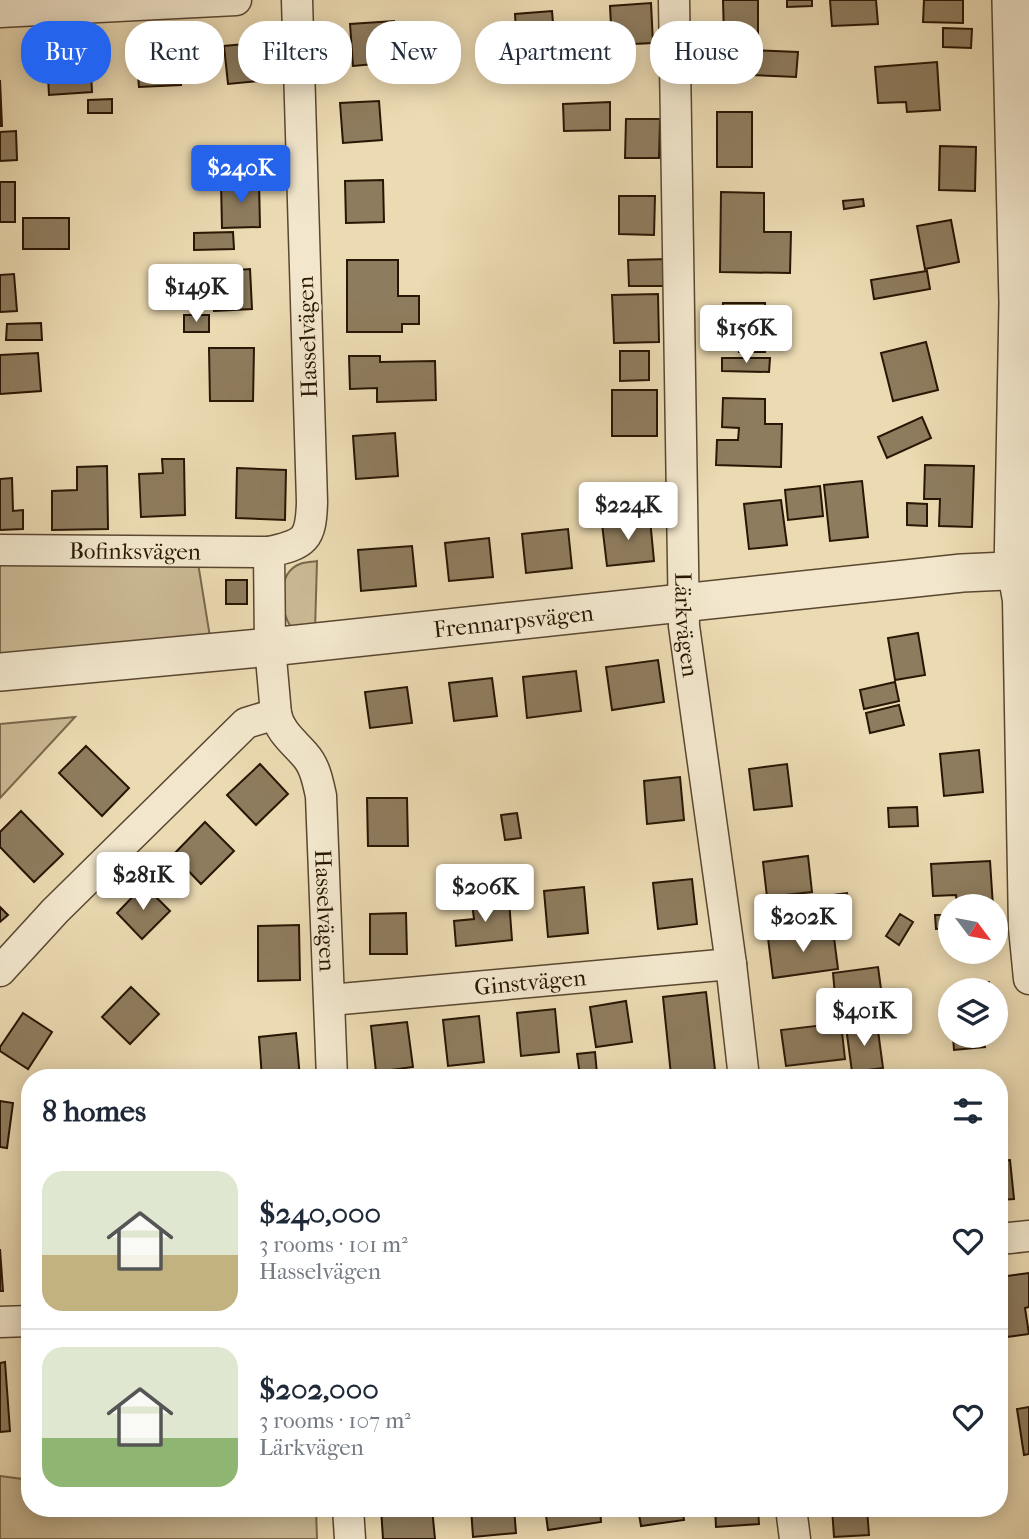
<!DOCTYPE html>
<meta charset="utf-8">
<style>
:root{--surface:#fff;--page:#f6f6f7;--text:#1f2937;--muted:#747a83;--line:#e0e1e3;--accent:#2563eb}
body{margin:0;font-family:"IM FELL French Canon",serif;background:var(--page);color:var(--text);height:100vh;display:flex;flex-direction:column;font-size:26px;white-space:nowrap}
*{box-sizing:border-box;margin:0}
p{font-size:23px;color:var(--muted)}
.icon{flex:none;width:38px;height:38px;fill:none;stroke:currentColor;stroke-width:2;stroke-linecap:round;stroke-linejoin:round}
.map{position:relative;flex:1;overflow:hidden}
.panel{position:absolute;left:21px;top:1069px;width:987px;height:448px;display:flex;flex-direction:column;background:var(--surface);border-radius:28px;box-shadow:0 4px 18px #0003}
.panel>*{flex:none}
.guide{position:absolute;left:21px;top:21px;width:987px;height:63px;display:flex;gap:14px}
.needle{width:46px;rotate:122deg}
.controls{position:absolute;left:938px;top:894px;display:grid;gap:14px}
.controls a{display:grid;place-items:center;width:70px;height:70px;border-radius:50%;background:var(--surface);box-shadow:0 4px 18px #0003;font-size:35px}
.price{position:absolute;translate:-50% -60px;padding:0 16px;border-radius:7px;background:#fff;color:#222;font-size:23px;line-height:46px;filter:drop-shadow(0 2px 4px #0008)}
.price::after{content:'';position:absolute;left:50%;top:42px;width:21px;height:16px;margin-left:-10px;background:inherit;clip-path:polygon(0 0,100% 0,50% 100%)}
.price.current{background:var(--accent);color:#fff}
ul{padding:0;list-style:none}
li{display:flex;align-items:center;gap:21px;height:175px;padding:0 21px}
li+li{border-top:2px solid var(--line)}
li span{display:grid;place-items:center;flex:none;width:196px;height:140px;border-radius:21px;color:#555}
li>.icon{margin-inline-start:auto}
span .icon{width:84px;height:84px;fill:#fffc;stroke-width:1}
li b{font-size:30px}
h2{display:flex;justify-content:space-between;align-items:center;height:84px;padding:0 21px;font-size:30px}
.tag{padding:0 24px;border-radius:28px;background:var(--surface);box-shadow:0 4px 18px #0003;font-size:24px;line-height:63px}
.tag.current{background:var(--accent);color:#fff}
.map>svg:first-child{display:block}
.green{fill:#cab994;stroke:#7a684c;stroke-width:2}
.building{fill:#8e7c5e;stroke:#291604;stroke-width:2}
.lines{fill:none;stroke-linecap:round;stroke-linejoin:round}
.minor-casing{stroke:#5a4730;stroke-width:33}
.tertiary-casing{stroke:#5a4730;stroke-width:40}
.minor{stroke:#f2e7cd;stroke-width:30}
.tertiary{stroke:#f2e7cd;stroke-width:37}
.labels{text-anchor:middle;stroke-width:5;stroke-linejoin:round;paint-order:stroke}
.street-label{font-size:23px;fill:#291604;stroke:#f2e7cd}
</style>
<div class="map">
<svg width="1029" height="1539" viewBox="0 0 1029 1539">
<rect width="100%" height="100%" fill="#ebdab2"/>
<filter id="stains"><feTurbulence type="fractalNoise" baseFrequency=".00286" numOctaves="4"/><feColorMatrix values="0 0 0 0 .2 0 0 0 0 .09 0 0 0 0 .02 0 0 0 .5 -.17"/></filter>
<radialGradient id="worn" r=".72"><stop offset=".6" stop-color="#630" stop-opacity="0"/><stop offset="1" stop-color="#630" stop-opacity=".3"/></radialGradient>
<!-- green -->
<path class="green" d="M0,561L198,563L211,643L0,662Z
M317,561L315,631L291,627C280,611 276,573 300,564C305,562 312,562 317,561Z
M75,717L0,798V724Z
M0,1476L30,1480V1508L316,1509L317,1539H0Z"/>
<!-- building -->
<path class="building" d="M723,0H758V37H724Z
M787,0H812V6L787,7Z
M830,0H876L878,24L832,26Z
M924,0H963V23L923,22Z
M651,3L653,43L612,45L610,6Z
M552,11L555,47L517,50L515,14Z
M394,21L397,62L353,66L350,24Z
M943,28L972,29L971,48L943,47Z
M266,42L269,80L228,84L224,46Z
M178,49L181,85L139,87L136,52Z
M751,50L798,52L796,77L750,75Z
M90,53L92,92L49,95L47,56Z
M937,62L940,110L907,112L906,102L878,103L875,67Z
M0,80L2,126H0Z
M112,99V113H88V100Z
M379,101L382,140L343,143L340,103Z
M610,102V130L564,131L563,104Z
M717,112H752V167H717Z
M626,119H660L659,158H625Z
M16,131L17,160L0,161V132Z
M940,146L976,147L975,191L939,190Z
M383,180L384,222L346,223L345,181Z
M259,181L260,227L222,228L221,182Z
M0,182H15V222H0Z
M721,192L764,193V232H791L790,273L720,272Z
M619,196H655L654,235L619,234Z
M863,199L864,206L844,209L843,201Z
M23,218H69V249H23Z
M951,220L959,262L925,269L917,226Z
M233,232L234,249L194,250V233Z
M669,259L670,286H629L628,260Z
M347,260H398V296H419V324H402V332H347Z
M250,269L252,309L214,311L212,272Z
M927,271L930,289L874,299L871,280Z
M14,274L17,311L0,312V275Z
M658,294L659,342L614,343L612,295Z
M723,303H765V352H739L740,333L722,332Z
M184,315H209V332H184Z
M41,323L42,340H6L7,324Z
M926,342L938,390L893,401L881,353Z
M209,348H254L253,401H210Z
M620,351H649V380L620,381Z
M38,353L41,391L0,394V355Z
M349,356H380V362L435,361L436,400L377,402V388L350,389Z
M722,358H770L769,372L722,371Z
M612,390H657V436H612Z
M723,398L765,399V424H782L781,467L716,465L717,440H738L739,428L722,427Z
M922,417L931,438L887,458L878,437Z
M395,433L398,476L356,479L353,436Z
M162,459H184L185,515L141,517L139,474L163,473Z
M925,465L974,466L972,527L939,526L940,499H924Z
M107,466L108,529L52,530V491L77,490V467Z
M237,468L286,470L285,520L236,518Z
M12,478L13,511L23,510V529L0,530V479Z
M862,481L868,537L830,541L824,485Z
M820,486L823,516L788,520L785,490Z
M781,500L787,545L749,549L744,504Z
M907,503L927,504V526L907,525Z
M650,519L654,561L607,566L602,524Z
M568,529L572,568L526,573L522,534Z
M489,538L493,577L449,581L445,543Z
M412,546L416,586L361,591L358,550Z
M226,580H247V604H226Z
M918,633L925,675L895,680L888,638Z
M658,660L664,702L612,710L606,667Z
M576,671L581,711L527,718L523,677Z
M492,678L497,716L454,721L449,683Z
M895,682L899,701L864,709L860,690Z
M407,687L412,723L370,728L365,692Z
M899,705L904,725L870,733L866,713Z
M86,746L129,788L102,816L59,773Z
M979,750L983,792L944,796L940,754Z
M260,764L288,794L256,825L227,795Z
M787,764L792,806L754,810L749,769Z
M680,777L684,820L647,824L644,781Z
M367,798H407L408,846H368Z
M917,807L918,826L889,827L888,808Z
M21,811L63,854L34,882L0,847V832Z
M517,813L521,838L505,840L501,815Z
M205,822L234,851L201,884L173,855Z
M808,856L812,892L767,897L763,862Z
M990,861L993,906H957L956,895L933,896L931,864Z
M692,879L697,924L658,929L653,883Z
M144,885L170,911L142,939L117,913Z
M584,887L588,933L548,937L544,891Z
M847,893L849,908L819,912L817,897Z
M509,900L512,940L456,946L454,921L474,919L472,903Z
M0,907L8,915L0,922Z
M406,913L407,954H370V914Z
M900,914L913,922L899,945L886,936Z
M935,915H950V928L936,929Z
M299,925L300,980L258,981V926Z
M833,930L838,969L773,978L768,938Z
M878,967L881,989L835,995L833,973Z
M989,982L990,990H961V985Z
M131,987L159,1014L130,1044L102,1017Z
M706,992L715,1070L671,1075L663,997Z
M626,1001L632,1042L596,1047L590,1007Z
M555,1009L559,1052L521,1056L517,1013Z
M23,1013L52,1032L28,1069L0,1051V1047Z
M479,1016L484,1062L448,1066L443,1020Z
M407,1022L413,1067L376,1072L371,1026Z
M841,1023L845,1059L786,1066L781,1030Z
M877,1023L883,1068L852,1072L846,1027Z
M296,1033L300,1078H262L259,1037Z
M953,1036H984L985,1047L954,1050Z
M595,1052L597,1074L580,1076L577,1054Z
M0,1101L13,1103L7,1148L0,1147Z
M1010,1160L1014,1199L999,1200V1161Z
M0,1249L3,1291H0Z
M1029,1273V1307L1025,1308L1029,1334L999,1338V1310L1004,1309L999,1277Z
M5,1362L10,1431L0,1432V1363Z
M1029,1407V1454L1024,1455L1017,1409Z
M381,1508H432L435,1539H383Z
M471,1508H514L516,1533L473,1537Z
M545,1508H600L601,1522L548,1530Z
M638,1508H682L684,1520L641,1526Z
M715,1508H758L759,1524L716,1527Z
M832,1508H867L869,1535L834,1537Z"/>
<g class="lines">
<!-- minor casing -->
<g class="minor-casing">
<g id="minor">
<path id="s1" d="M674,0L684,626L731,964L744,1078"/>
<path d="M0,12L236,0"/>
<path id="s2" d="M0,550L269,552"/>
<path d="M1013,572L1018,600L1024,928L1029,979"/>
<path id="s3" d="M276,714C280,732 293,741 305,755C315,766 318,782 321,796L332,1078"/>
<path d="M0,971L55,911L246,723L276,714L270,647L269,552C305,544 311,540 312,502L297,0"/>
<path id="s4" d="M330,1000L731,964"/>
<path d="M999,1239L1029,1236"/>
<path d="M0,1322L30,1321"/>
<path d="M348,1508L350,1539"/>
<path d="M791,1508L795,1539"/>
</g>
</g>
<!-- tertiary casing -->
<g class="tertiary-casing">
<g id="tertiary">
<path d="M1011,0L1018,303L1013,572"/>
<path id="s5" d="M0,672L270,647L962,573L1029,570"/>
</g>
</g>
<!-- minor -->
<use href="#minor" class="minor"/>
<!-- tertiary -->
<use href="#tertiary" class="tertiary"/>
</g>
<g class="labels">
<!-- street labels -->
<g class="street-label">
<text transform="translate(307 337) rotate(-92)" y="8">Hasselvägen</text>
<text dy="8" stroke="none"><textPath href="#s2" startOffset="135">Bofinksvägen</textPath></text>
<text dy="8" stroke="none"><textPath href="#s5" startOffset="516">Frennarpsvägen</textPath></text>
<text dy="8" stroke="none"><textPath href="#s1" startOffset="625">Lärkvägen</textPath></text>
<text dy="8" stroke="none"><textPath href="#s3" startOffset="210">Hasselvägen</textPath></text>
<text dy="8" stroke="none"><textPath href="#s4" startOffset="201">Ginstvägen</textPath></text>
</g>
</g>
<rect width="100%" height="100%" filter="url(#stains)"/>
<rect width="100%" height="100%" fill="url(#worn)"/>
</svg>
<div class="controls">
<a><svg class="needle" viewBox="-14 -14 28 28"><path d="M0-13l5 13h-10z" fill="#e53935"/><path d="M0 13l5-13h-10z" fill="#747a83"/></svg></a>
<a><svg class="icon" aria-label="layers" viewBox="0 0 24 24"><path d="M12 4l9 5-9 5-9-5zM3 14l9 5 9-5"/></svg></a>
</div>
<b class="price current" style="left:241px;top:205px">$240K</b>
<b class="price" style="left:196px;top:324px">$149K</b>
<b class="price" style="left:746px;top:365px">$156K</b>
<b class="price" style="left:628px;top:542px">$224K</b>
<b class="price" style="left:143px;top:912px">$281K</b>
<b class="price" style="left:485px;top:924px">$206K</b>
<b class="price" style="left:803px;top:954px">$202K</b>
<b class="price" style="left:864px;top:1048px">$401K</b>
<div class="guide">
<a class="tag current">Buy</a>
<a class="tag">Rent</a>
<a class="tag">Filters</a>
<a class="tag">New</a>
<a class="tag">Apartment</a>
<a class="tag">House</a>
</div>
<section class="panel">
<h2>8 homes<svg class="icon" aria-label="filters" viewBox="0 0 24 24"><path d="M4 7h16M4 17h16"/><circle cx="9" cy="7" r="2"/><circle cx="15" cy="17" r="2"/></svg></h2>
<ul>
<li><span style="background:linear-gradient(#dfe7d0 60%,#c2b280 0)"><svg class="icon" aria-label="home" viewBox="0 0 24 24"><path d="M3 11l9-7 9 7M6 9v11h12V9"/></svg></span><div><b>$240,000</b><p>3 rooms · 101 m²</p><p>Hasselvägen</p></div><svg class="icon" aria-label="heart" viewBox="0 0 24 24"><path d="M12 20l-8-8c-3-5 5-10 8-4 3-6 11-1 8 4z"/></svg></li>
<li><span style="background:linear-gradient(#dfe7d0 65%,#8fb573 0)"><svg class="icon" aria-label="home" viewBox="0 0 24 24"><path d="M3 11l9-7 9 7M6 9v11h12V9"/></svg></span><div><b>$202,000</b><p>3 rooms · 107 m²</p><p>Lärkvägen</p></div><svg class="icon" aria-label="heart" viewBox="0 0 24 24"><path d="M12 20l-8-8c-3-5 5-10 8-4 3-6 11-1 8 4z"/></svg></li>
</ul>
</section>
</div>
